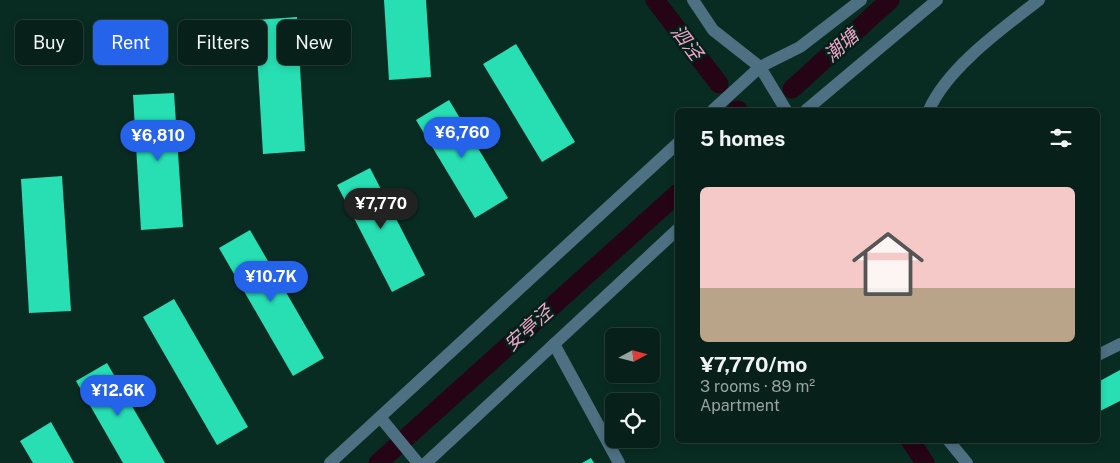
<!DOCTYPE html>
<meta charset="utf-8">
<style>
:root{--surface:#07211a;--page:#102923;--text:#f1f3f6;--muted:#98a3a2;--line:#283e39;--accent:#2563eb}
body{margin:0;font-family:"Public Sans","Noto Sans SC",sans-serif;background:var(--page);color:var(--text);height:100vh;display:flex;flex-direction:column;font-size:19px;white-space:nowrap}
*{box-sizing:border-box;margin:0}
p{font-size:16px;color:var(--muted)}
.icon{flex:none;width:28px;height:28px;fill:none;stroke:currentColor;stroke-width:2;stroke-linecap:round;stroke-linejoin:round}
.map{position:relative;flex:1;overflow:hidden}
.panel{position:absolute;left:675px;top:108px;width:425px;height:335px;display:flex;flex-direction:column;background:var(--surface);border-radius:8px;box-shadow:0 2px 8px #0003,0 0 0 1px var(--line)}
.panel>*{flex:none}
.banner{position:absolute;left:15px;top:20px;width:475px;height:45px;display:flex;gap:10px}
.needle{width:32px;rotate:83deg}
.tools{position:absolute;left:605px;top:328px;display:grid;gap:10px}
.tools a{display:grid;place-items:center;width:55px;height:55px;border-radius:8px;background:var(--surface);box-shadow:0 2px 8px #0003,0 0 0 1px var(--line);font-size:25px}
.price{position:absolute;translate:-50% -42px;padding:0 11px;border-radius:18px;background:var(--accent);color:#fff;font-size:16px;line-height:32px;filter:drop-shadow(0 1px 2px #0008)}
.price::after{content:'';position:absolute;left:50%;top:30px;width:15px;height:11px;margin-left:-8px;background:inherit;clip-path:polygon(0 0,100% 0,50% 100%)}
.price.on{background:#222;color:#fff}
ul{padding:0;list-style:none}
li{display:grid;align-content:center;gap:10px;height:265px;padding:0 25px}
li+li{border-top:1px solid var(--line)}
li span{display:grid;place-items:center;height:155px;border-radius:8px;color:#555}
li>.icon{margin-inline-start:auto}
span .icon{width:90px;height:90px;fill:#fffc;stroke-width:1}
li b{font-size:21px}
h2{display:flex;justify-content:space-between;align-items:center;height:60px;padding:0 25px;font-size:21px}
.pill{padding:0 18px;border-radius:8px;background:var(--surface);box-shadow:0 2px 8px #0003,0 0 0 1px var(--line);font-size:18px;line-height:45px}
.pill.on{background:var(--accent);color:#fff}
.map>svg:first-child{display:block}
.lines{fill:none;stroke-linecap:round;stroke-linejoin:round}
.canal{stroke:#250415;stroke-width:19}
.building{fill:#27dfb3}
.pedestrian{stroke:#4d7082;stroke-width:12}
.minor{stroke:#4d7082;stroke-width:12}
.labels{text-anchor:middle;stroke-width:5;stroke-linejoin:round;paint-order:stroke}
.water-label{font-size:19px;font-style:italic;fill:#f6a2c8;stroke:#002219}
</style>
<div class="map">
<svg width="1120" height="463" viewBox="0 0 1120 463">
<rect width="100%" height="100%" fill="#092c22"/>
<g class="lines">
<!-- canal -->
<path class="canal" d="M655,0L719,84
M792,89L890,0
M737,110H738
M910,440L925,463
M378,463L678,193"/>
</g>
<!-- building -->
<path class="building" d="M384,0H426L431,77L389,80Z
M297,17L305,151L263,154L255,20Z
M516,44L575,142L542,162L483,64Z
M174,93L183,227L141,230L133,95Z
M449,100L508,198L475,218L416,120Z
M370,168L425,275L392,292L337,185Z
M62,176L71,311L29,313L21,179Z
M250,230L324,358L293,376L219,248Z
M174,299L248,427L217,445L143,317Z
M107,363L165,463H123L76,381Z
M1120,370V401L1098,412V382Z
M51,422L74,463H33L20,441Z
M591,458L594,463H582Z"/>
<g class="lines">
<!-- pedestrian -->
<path class="pedestrian" d="M693,0L713,30L760,67L786,110
M713,110L760,67L800,47L861,0
M806,110L937,0
M380,417L418,463
M948,440L967,463
M330,463L678,143
M426,463L678,229"/>
<!-- minor -->
<path class="minor" d="M929,110C947,68 1003,28 1039,0
M554,344L619,463
M1098,355L1120,344"/>
</g>
<g class="labels">
<!-- water labels -->
<g class="water-label">
<text transform="translate(687 42) rotate(53)" y="7">泗泾</text>
<text transform="translate(841 45) rotate(-42)" y="7">潮塘</text>
<text transform="translate(528 328) rotate(-42)" y="7">安亭泾</text>
</g>
</g>
</svg>
<div class="tools">
<a><svg class="needle" viewBox="-14 -14 28 28"><path d="M0-13l5 13h-10z" fill="#e53935"/><path d="M0 13l5-13h-10z" fill="#98a3a2"/></svg></a>
<a><svg class="icon" aria-label="locate" viewBox="0 0 24 24"><circle cx="12" cy="12" r="6"/><path d="M12 2v4M12 18v4M2 12h4M18 12h4"/></svg></a>
</div>
<b class="price" style="left:462px;top:159px">¥6,760</b>
<b class="price" style="left:158px;top:162px">¥6,810</b>
<b class="price on" style="left:381px;top:230px">¥7,770</b>
<b class="price" style="left:271px;top:303px">¥10.7K</b>
<b class="price" style="left:118px;top:417px">¥12.6K</b>
<div class="banner">
<a class="pill">Buy</a>
<a class="pill on">Rent</a>
<a class="pill">Filters</a>
<a class="pill">New</a>
</div>
<section class="panel">
<h2>5 homes<svg class="icon" aria-label="filters" viewBox="0 0 24 24"><path d="M4 7h16M4 17h16"/><circle cx="9" cy="7" r="2"/><circle cx="15" cy="17" r="2"/></svg></h2>
<ul>
<li><span style="background:linear-gradient(#f6c9c9 65%,#b9a48a 0)"><svg class="icon" aria-label="home" viewBox="0 0 24 24"><path d="M3 11l9-7 9 7M6 9v11h12V9"/></svg></span><div><b>¥7,770/mo</b><p>3 rooms · 89 m²</p><p>Apartment</p></div></li>
</ul>
</section>
</div>
